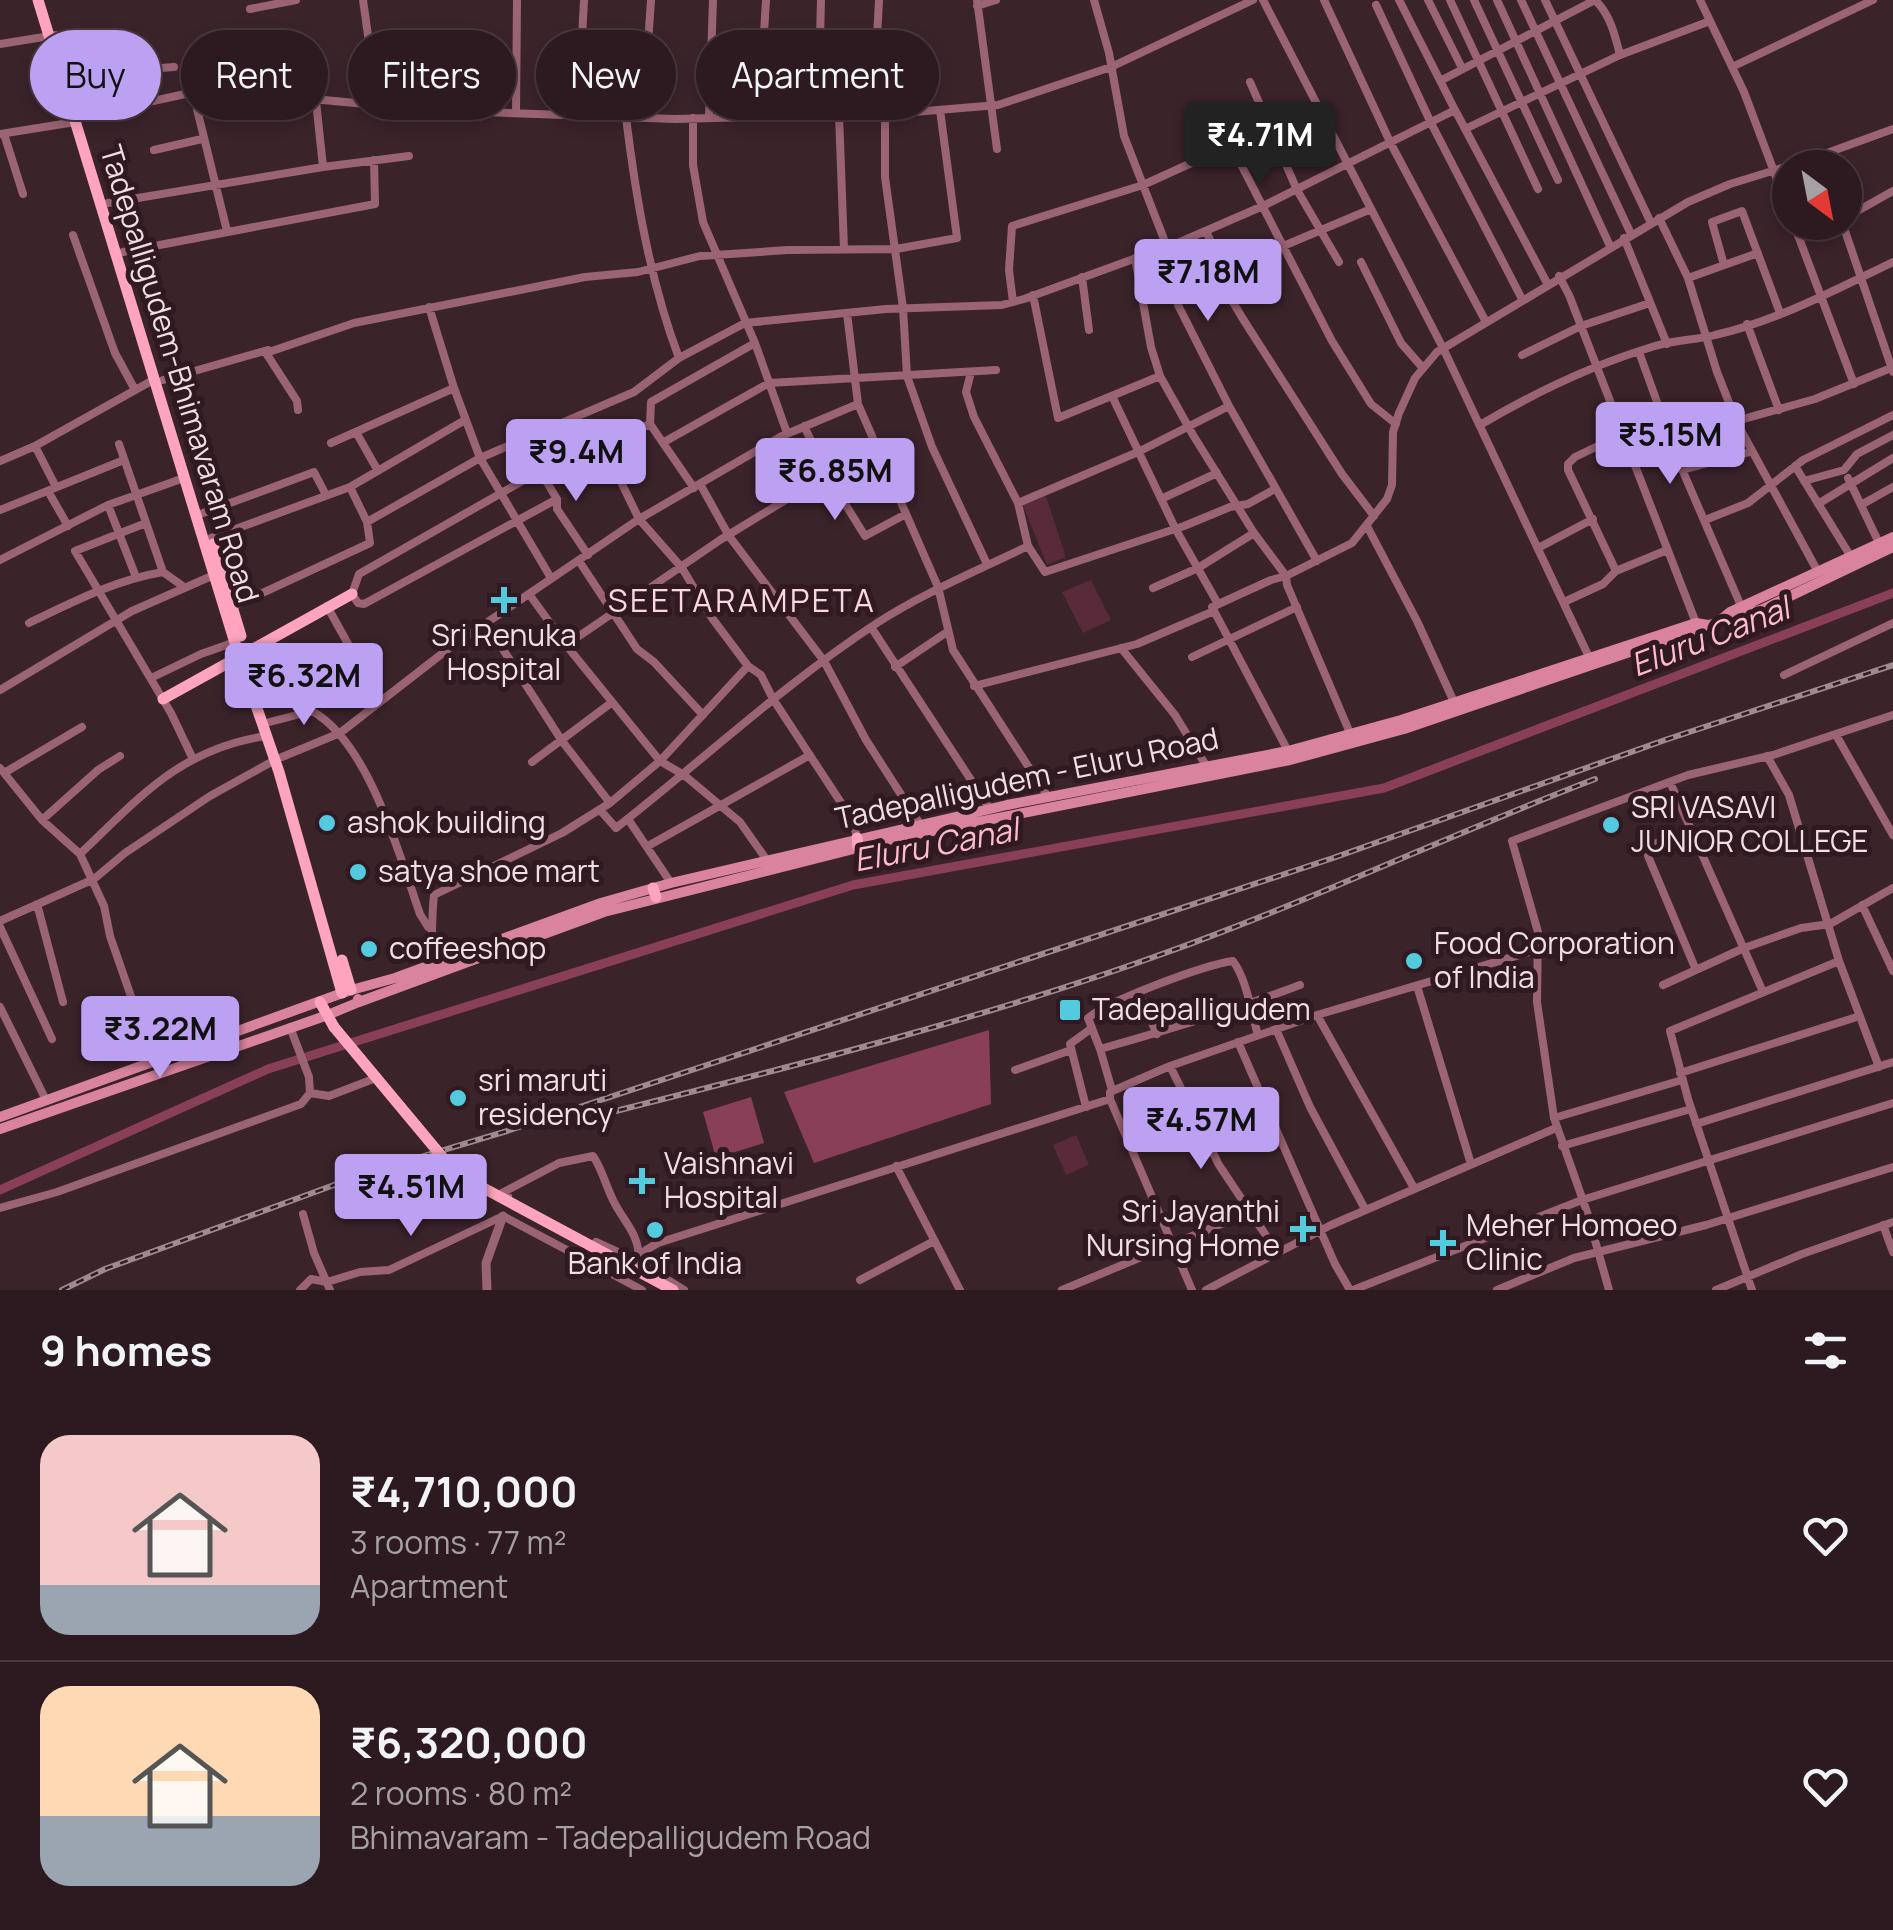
<!DOCTYPE html>
<meta charset="utf-8">
<style>
:root{--surface:#2c1a20;--page:#342329;--text:#f1f3f6;--muted:#a6a1a5;--line:#48383e;--accent:#bca0f2}
body{margin:0;font-family:Manrope,sans-serif;background:var(--page);color:var(--text);height:100vh;display:flex;flex-direction:column;font-size:38px;white-space:nowrap}
*{box-sizing:border-box;margin:0}
p{font-size:32px;color:var(--muted)}
.icon{flex:none;width:55px;height:55px;fill:none;stroke:currentColor;stroke-width:2;stroke-linecap:round;stroke-linejoin:round}
.map{position:relative;height:1290px;overflow:hidden}
.sheet{display:flex;flex-direction:column;background:var(--surface);flex:1}
.sheet>*{flex:none}
.top-card{position:absolute;left:30px;top:30px;width:1000px;height:90px;display:flex;gap:20px}
.needle{width:65px;rotate:148deg}
.controls{position:absolute;left:1772px;top:150px;display:grid;gap:20px}
.controls a{display:grid;place-items:center;width:90px;height:90px;border-radius:50%;background:var(--surface);box-shadow:0 5px 15px #0003,0 0 0 2px var(--line);font-size:50px}
.price{position:absolute;translate:-50% -85px;padding:0 22px;border-radius:10px;background:var(--accent);color:#111;font-size:32px;line-height:65px;filter:drop-shadow(0 2px 5px #0008)}
.price::after{content:'';position:absolute;left:50%;top:60px;width:30px;height:22px;margin-left:-15px;background:inherit;clip-path:polygon(0 0,100% 0,50% 100%)}
.price.on{background:#222;color:#fff}
ul{padding:0;list-style:none}
li{display:flex;align-items:center;gap:30px;height:250px;padding:0 40px}
li+li{border-top:2px solid var(--line)}
li span{display:grid;place-items:center;flex:none;width:280px;height:200px;border-radius:30px;color:#555}
li>.icon{margin-inline-start:auto}
span .icon{width:120px;height:120px;fill:#fffc;stroke-width:1}
li b{font-size:42px}
h2{display:flex;justify-content:space-between;align-items:center;height:120px;padding:0 40px;font-size:42px}
.chip{padding:0 35px;border-radius:45px;background:var(--surface);box-shadow:0 5px 15px #0003,0 0 0 2px var(--line);font-size:35px;line-height:90px}
.chip.on{background:var(--accent);color:#111}
.map>svg:first-child{display:block}
.green{fill:#592a39}
.water{fill:#893f58}
.lines{fill:none;stroke-linecap:round;stroke-linejoin:round}
.canal{stroke:#893f58;stroke-width:9}
.minor{stroke:#9b6474;stroke-width:8}
.tertiary{stroke:#9b6474;stroke-width:9}
.secondary{stroke:#da839e;stroke-width:10}
.primary{stroke:#ffa4bf;stroke-width:11}
.rail-casing{stroke:#9f8a90;stroke-width:6}
.rail{stroke:#301920;stroke-width:2.5;stroke-dasharray:8;stroke-linecap:butt}
.primary-bridge{stroke:#ffa4bf;stroke-width:11}
.poi-dot{fill:#54cade;stroke:#301920;stroke-width:4}
.labels{text-anchor:middle;stroke-width:10;stroke-linejoin:round;paint-order:stroke}
.street-label{font-size:30px;fill:#f0dfe4;stroke:#301920}
.poi-label{font-size:30px;fill:#f0dfe4;stroke:#301920;text-anchor:start}
.neighbourhood-label{font-size:32px;letter-spacing:2.5px;fill:#f9d8e0;stroke:#301920}
.water-label{font-size:32px;font-style:italic;fill:#febcce;stroke:#301920}
</style>
<div class="map">
<svg width="1893" height="1290" viewBox="0 0 1893 1290">
<rect width="100%" height="100%" fill="#3b232a"/>
<!-- green -->
<path class="green" d="M1046,496L1066,557L1047,565L1023,505Z
M1091,580L1111,620L1083,633L1062,592Z
M1076,1135L1089,1165L1066,1175L1053,1145Z"/>
<!-- water -->
<path class="water" d="M989,1030L991,1104L814,1163L784,1092Z
M751,1097L764,1143L716,1158L703,1112Z"/>
<g class="lines">
<!-- canal -->
<path class="canal" d="M0,1190L268,1069L853,885L1384,788L1893,593"/>
<!-- minor -->
<path class="minor" d="M363,0L378,106
M977,0L997,149
M1094,0L1109,53L1124,136L1167,247L1178,305L1229,406L1317,561
M1263,0L1443,348L1589,657
M1324,0L1391,144L1486,322
M1399,0L1455,110
M1428,0L1462,68
M1450,0L1538,189
M1474,0L1558,180
M1497,0L1610,246
M1521,0L1631,234
M1545,0L1651,223
M1700,0L1744,92L1790,214
M1376,5L1431,123L1522,299
M977,6L996,0
M250,9L296,0
M0,44L56,35
M1732,67L1873,0
M1440,81L1595,0C1610,14 1615,35 1620,55
M1250,82L1297,190L1339,262
M70,83L84,74L174,67
M193,93L227,231
M316,101L323,167
M516,113L517,0
M818,114L821,0
M839,114L844,249
M873,114L879,0
M885,114V177L903,308L907,376L932,447L987,564
M578,115L584,0
M759,115L766,0
M80,117L208,89L429,110L675,119L902,113L998,105L1111,67L1253,0
M626,117C636,199 650,281 679,358
M709,117L713,0
M643,118L651,0
M693,118V165L703,222L755,343L787,433
M1465,129L1620,55L1710,21
M0,134L75,122
M4,134L23,194
M154,150L202,139
M108,203L323,167L409,156
M1371,209L1224,271L1228,294L1243,319L1342,474L1374,516
M1659,218L1688,278L1717,372L1737,423L1818,572
M1845,218L1893,191
M1793,222L1854,384
M1842,222L1893,372
M1206,231L1224,271
M73,235L115,353L134,388
M1624,238L1667,344
M123,252L375,204L374,160
M1135,258L1151,347L1160,376L1193,435L1254,533L1286,576L1287,585L1350,733
M1361,262L1401,343L1422,367
M1724,265L1712,222L1742,211L1780,313
M1559,276L1569,295L1696,623
M1082,277L1089,330
M1688,278L1758,253
M1033,295L1058,418L1160,376
M1013,302L1009,270L1012,226L1143,185L1231,145L1332,341L1371,404L1396,424
M429,307L454,388
M847,313L858,404L938,587L953,650L1048,797
M1747,324L1779,410
M1639,352L1678,460L1741,606
M1522,355L1581,326L1650,303
M971,372L966,392L974,417L1018,503L1028,546L1045,572L1184,526L1230,507L1248,504L1275,489
M163,380L268,350
M1112,396L1175,528L1218,604
M298,410L297,401L266,353L354,323L585,277L638,272L700,256L788,250L896,249L957,238L940,110
M1480,425C1534,393 1595,364 1655,346C1675,340 1696,340 1715,335C1777,321 1837,289 1893,262
M804,426L829,478L865,536L906,514
M356,432L378,471
M664,442L769,383L996,370
M331,443L454,388L480,458L551,578
M602,443L639,519L682,568L712,618L748,666L761,675L773,699L853,821L857,838
M119,444L163,572
M35,446L56,487
M1628,451L1815,399L1891,368
M0,461L35,446L155,379
M1795,466L1851,557
M1682,470L1750,452
M540,471L557,499V509L588,555
M1848,478L1879,543
M1804,481L1844,470L1857,454L1893,435
M700,484L729,536L824,661L866,740L920,824
M694,488L650,424L651,402L755,343
M48,491L68,526
M557,499L364,604L358,603L352,594L359,574L540,471L650,424
M1161,499L1217,473
M1018,503L1138,452L1229,406
M1818,504L1893,458
M108,505L136,577
M1861,505L1893,487
M0,510L124,460
M203,513L314,472L326,495
M1705,520L1748,503L1803,460L1893,415
M367,522L480,458L634,392L679,358L745,323L886,309L1002,305L1024,299L1180,242L1263,206L1455,110L1547,283
M146,523L75,551L171,713L192,757
M1367,526L1417,621L1454,702
M211,538L350,487L465,420
M1538,548L1593,519
M0,560L108,505L184,478
M579,561L637,649L654,662L703,715
M1616,571L1667,550
M1153,588L1198,568L1254,533
M529,594L566,645L720,540L792,496L878,454
M1564,602L1603,584L1616,571L1568,470V464L1575,457L1621,435
M327,606L379,700
M232,607L370,543L367,522L350,487
M29,623C73,602 115,580 163,572L184,587
M486,623L562,741L610,803
M871,627L990,809
M566,645L660,761L684,775L740,822L766,859
M1121,648L1175,715L1207,767
M1192,657L1297,607
M895,667L947,632
M1784,675L1893,623
M151,678L201,654L235,642
M974,686L1137,644L1214,611
M0,690L132,611L214,575
M262,724L312,711C369,743 399,854 420,914L428,927
M1836,735L1893,835
M1288,751L1212,607L1271,580L1286,576L1352,543L1387,499L1392,485L1393,432L1399,413L1415,378L1437,352L1688,202L1730,184L1805,161L1893,129
M1767,756L1789,795L1839,961L1879,1067
M282,757L340,733L448,649L639,519L782,436L858,404
M532,762L611,703
M0,768L42,820L80,854L104,906L110,936L134,1005L185,1063
M4,773L82,727
M1670,782L1763,992
M600,810L616,828C703,760 784,684 877,623C925,592 977,571 1028,546
M628,819L671,883
M42,820L98,770L120,756
M1690,830L1652,845L1648,856L1696,970
M648,846L810,755
M80,854C140,797 180,749 266,736
M37,904L63,1002
M1862,905L1893,971
M0,921L94,879L125,853L210,796L275,760
M0,927L52,1039
M427,967C434,944 431,919 434,895L562,833L610,803L660,761L748,666
M1663,985L1744,948L1801,928L1830,924L1893,888
M1417,986L1471,1164
M1139,994L1157,1034
M0,1007L46,1100
M1317,1015L1414,1188
M1276,1029L1310,1107L1365,1209
M1258,1035C1251,1012 1247,980 1233,961C1204,965 1110,1000 1088,1018L1100,1049C1168,1030 1234,1010 1300,985
M1238,1042L1335,1264L1350,1290
M1100,1049L1112,1090
M1170,1066L1219,1165L1277,1252
M1015,1070L1071,1050
M1680,1073L1860,1016
M310,1093L329,1096L376,1078
M1086,1107L1070,1044L1092,1028
M1554,1118L1682,1080
M1696,1124L1893,1062
M1562,1146L1691,1109
M896,1166L960,1290
M508,1196L502,1193L559,1163L593,1156C602,1169 606,1186 613,1200C623,1221 638,1232 639,1257
M0,1208L57,1192L301,1104L310,1093L309,1077L290,1027
M303,1214L314,1253L330,1290
M1883,1225L1893,1252
M596,1242L637,1261
M860,1280L934,1241
M300,1290L311,1279L327,1282L360,1272L389,1270L503,1216L642,1290
M684,1290L637,1261L646,1250L658,1243L1110,1099
M1062,1290L1250,1212
M1192,1290L1110,1099V1092L1170,1066L1317,1015L1536,950
M1206,1290L1331,1225L1556,1128
M1353,1290L1582,1200L1893,1103
M1497,1290L1574,1258L1706,1225L1893,1167
M1609,1290L1587,1212L1554,1118L1537,1002L1538,932L1512,841L1688,775L1773,755L1893,715
M1716,1290L1802,1254L1893,1222
M1752,1290L1688,1099L1670,1031L1839,961"/>
<!-- tertiary -->
<path class="tertiary" d="M487,1290L486,1263L503,1216"/>
<!-- secondary -->
<path class="secondary" d="M1717,623L1730,612L1893,537
M355,989L395,978L601,903L671,883L1007,805L1288,751L1401,720L1696,623L1708,625
M359,1002L604,912L897,838L1290,760L1404,729L1709,625L1763,609L1893,547
M0,1117L348,991
M0,1129L325,1016L359,1002L358,999"/>
<!-- primary -->
<path class="primary" d="M38,0L239,656L279,772L342,993
M213,544L241,636
M163,699L352,594
M857,838L858,847
M653,888L656,897
M342,960L351,990
M320,1002L334,1027"/>
<!-- rail casing -->
<g class="rail-casing">
<path id="rail" d="M588,1118C782,1069 977,1021 1165,953C1311,901 1451,834 1595,779
M62,1290L105,1269L364,1174L510,1130L1333,858L1665,740L1893,665"/>
</g>
<!-- rail -->
<use href="#rail" class="rail"/>
<!-- primary-bridge -->
<path class="primary-bridge" d="M334,1027L449,1165L476,1184L673,1290"/>
</g>
<!-- markers -->
<g class="poi-dot">
<path d="M499 585h10v10h10v10h-10v10h-10v-10h-10v-10h10z"/>
<circle cx="327" cy="823" r="10"/>
<circle cx="1611" cy="825" r="10"/>
<circle cx="358" cy="872" r="10"/>
<circle cx="369" cy="949" r="10"/>
<circle cx="1414" cy="961" r="10"/>
<rect x="1058" y="998" width="24" height="24" rx="5"/>
<circle cx="458" cy="1098" r="10"/>
<path d="M637 1166h10v10h10v10h-10v10h-10v-10h-10v-10h10z"/>
<path d="M1298 1214h10v10h10v10h-10v10h-10v-10h-10v-10h10z"/>
<circle cx="655" cy="1230" r="10"/>
<path d="M1438 1228h10v10h10v10h-10v10h-10v-10h-10v-10h10z"/>
</g>
<g class="labels">
<!-- street labels -->
<g class="street-label">
<text transform="translate(179 374) rotate(73)" y="10">Tadepalligudem-Bhimavaram Road</text>
<text transform="translate(1027 779) rotate(-12)" y="10">Tadepalligudem - Eluru Road</text>
</g>
<!-- poi labels -->
<g class="poi-label">
<text x="504" y="646" text-anchor="middle">Sri Renuka<tspan x="504" dy="34">Hospital</tspan></text>
<text x="1631" y="818">SRI VASAVI<tspan x="1631" dy="34">JUNIOR COLLEGE</tspan></text>
<text x="347" y="833">ashok building</text>
<text x="378" y="882">satya shoe mart</text>
<text x="1434" y="954">Food Corporation<tspan x="1434" dy="34">of India</tspan></text>
<text x="389" y="959">coffeeshop</text>
<text x="1092" y="1020">Tadepalligudem</text>
<text x="478" y="1091">sri maruti<tspan x="478" dy="34">residency</tspan></text>
<text x="664" y="1174">Vaishnavi<tspan x="664" dy="34">Hospital</tspan></text>
<text x="1280" y="1222" text-anchor="end">Sri Jayanthi<tspan x="1280" dy="34">Nursing Home</tspan></text>
<text x="1466" y="1236">Meher Homoeo<tspan x="1466" dy="34">Clinic</tspan></text>
<text x="655" y="1274" text-anchor="middle">Bank of India</text>
</g>
<!-- neighbourhood labels -->
<g class="neighbourhood-label">
<text x="742" y="612">SEETARAMPETA</text>
</g>
<!-- water labels -->
<g class="water-label">
<text transform="translate(1710 637) rotate(-21)" y="11">Eluru Canal</text>
<text transform="translate(936 845) rotate(-11)" y="11">Eluru Canal</text>
</g>
</g>
</svg>
<div class="controls">
<a><svg class="needle" viewBox="-14 -14 28 28"><path d="M0-13l5 13h-10z" fill="#e53935"/><path d="M0 13l5-13h-10z" fill="#a6a1a5"/></svg></a>
</div>
<b class="price on" style="left:1260px;top:187px">₹4.71M</b>
<b class="price" style="left:1208px;top:324px">₹7.18M</b>
<b class="price" style="left:1670px;top:487px">₹5.15M</b>
<b class="price" style="left:576px;top:504px">₹9.4M</b>
<b class="price" style="left:835px;top:523px">₹6.85M</b>
<b class="price" style="left:304px;top:728px">₹6.32M</b>
<b class="price" style="left:160px;top:1081px">₹3.22M</b>
<b class="price" style="left:1201px;top:1172px">₹4.57M</b>
<b class="price" style="left:411px;top:1239px">₹4.51M</b>
<div class="top-card">
<a class="chip on">Buy</a>
<a class="chip">Rent</a>
<a class="chip">Filters</a>
<a class="chip">New</a>
<a class="chip">Apartment</a>
</div>
</div>
<section class="sheet">
<h2>9 homes<svg class="icon" aria-label="filters" viewBox="0 0 24 24"><path d="M4 7h16M4 17h16"/><circle cx="9" cy="7" r="2"/><circle cx="15" cy="17" r="2"/></svg></h2>
<ul>
<li><span style="background:linear-gradient(#f6c9c9 75%,#9aa5b1 0)"><svg class="icon" aria-label="home" viewBox="0 0 24 24"><path d="M3 11l9-7 9 7M6 9v11h12V9"/></svg></span><div><b>₹4,710,000</b><p>3 rooms · 77 m²</p><p>Apartment</p></div><svg class="icon" aria-label="heart" viewBox="0 0 24 24"><path d="M12 20l-8-8c-3-5 5-10 8-4 3-6 11-1 8 4z"/></svg></li>
<li><span style="background:linear-gradient(#ffd9b3 65%,#9aa5b1 0)"><svg class="icon" aria-label="home" viewBox="0 0 24 24"><path d="M3 11l9-7 9 7M6 9v11h12V9"/></svg></span><div><b>₹6,320,000</b><p>2 rooms · 80 m²</p><p>Bhimavaram - Tadepalligudem Road</p></div><svg class="icon" aria-label="heart" viewBox="0 0 24 24"><path d="M12 20l-8-8c-3-5 5-10 8-4 3-6 11-1 8 4z"/></svg></li>
</ul>
</section>
